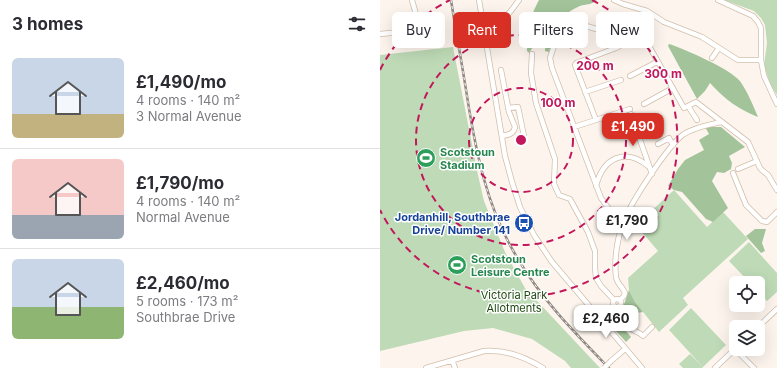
<!DOCTYPE html>
<meta charset="utf-8">
<style>
:root{--surface:#fff;--page:#f7f7f7;--text:#2b2b33;--muted:#7c7c81;--line:#e1e1e2;--accent:#d93025}
body{margin:0;font-family:Inter,sans-serif;background:var(--page);color:var(--text);height:100vh;display:flex;flex-direction:column;font-size:15px;white-space:nowrap}
*{box-sizing:border-box;margin:0}
p{font-size:13px;color:var(--muted)}
.icon{flex:none;width:22px;height:22px;fill:none;stroke:currentColor;stroke-width:2;stroke-linecap:round;stroke-linejoin:round}
.map{position:relative;flex:1;overflow:hidden}
.side{display:flex;flex-direction:column;background:var(--surface);width:380px}
.side>*{flex:none}
.top-card{position:absolute;left:12px;top:12px;width:325px;height:36px;display:flex;gap:8px}
.fabs{position:absolute;left:349px;top:276px;display:grid;gap:8px}
.fabs a{display:grid;place-items:center;width:36px;height:36px;border-radius:6px;background:var(--surface);box-shadow:0 4px 16px #0002;font-size:20px}
.price{position:absolute;translate:-50% -34px;padding:0 9px;border-radius:8px;background:#fff;color:#222;font-size:13px;line-height:26px;filter:drop-shadow(0 1px 2px #0008)}
.price::after{content:'';position:absolute;left:50%;top:24px;width:12px;height:9px;margin-left:-6px;background:inherit;clip-path:polygon(0 0,100% 0,50% 100%)}
.price.active{background:var(--accent);color:#fff}
ul{padding:0;list-style:none}
li{display:flex;align-items:center;gap:12px;height:100px;padding:0 12px}
li+li{border-top:1px solid var(--line)}
li span{display:grid;place-items:center;flex:none;width:112px;height:80px;border-radius:6px;color:#555}
li>.icon{margin-inline-start:auto}
span .icon{width:48px;height:48px;fill:#fffc;stroke-width:1}
li b{font-size:17px}
h2{display:flex;justify-content:space-between;align-items:center;height:48px;padding:0 12px;font-size:17px}
.chip{padding:0 14px;border-radius:6px;background:var(--surface);box-shadow:0 4px 16px #0002;font-size:14px;line-height:36px}
.chip.active{background:var(--accent);color:#fff}
main{display:flex;flex:1;min-height:0}
.map>svg:first-child{display:block}
.green{fill:#bedab6}
.forest{fill:#a3c49a}
.lines{fill:none;stroke-linecap:round;stroke-linejoin:round}
.minor-casing{stroke:#d1beaa;stroke-width:6}
.minor{stroke:#fff;stroke-width:4.5}
.rail-casing{stroke:#8f8882;stroke-width:2.5}
.rail{stroke:#fff;stroke-width:1;stroke-dasharray:3;stroke-linecap:butt}
.minor-bridge-casing{stroke:#d1beaa;stroke-width:6;stroke-linecap:butt}
.minor-bridge{stroke:#fff;stroke-width:4.5}
.ring{fill:none;stroke:#c2185b;stroke-width:2;stroke-dasharray:7 5}
.labels{text-anchor:middle;stroke-width:3;stroke-linejoin:round;paint-order:stroke}
.leisure-label{font-size:11px;font-weight:bold;fill:#27864d;stroke:#fff;text-anchor:start}
.transit-label{font-size:11px;font-weight:bold;fill:#164399;stroke:#fff;text-anchor:end}
.park-label{font-size:11px;fill:#1e4a11;stroke:#fff}
.centre{fill:#c2185b;stroke:#fff;stroke-width:2}
.ring-label{font-size:12px;text-anchor:middle;font-weight:bold;fill:#c2185b;stroke:#fff;stroke-width:3;stroke-linejoin:round;paint-order:stroke}
</style>
<main>
<section class="side">
<h2>3 homes<svg class="icon" aria-label="filters" viewBox="0 0 24 24"><path d="M4 7h16M4 17h16"/><circle cx="9" cy="7" r="2"/><circle cx="15" cy="17" r="2"/></svg></h2>
<ul>
<li><span style="background:linear-gradient(#c9d6e8 70%,#c2b280 0)"><svg class="icon" aria-label="home" viewBox="0 0 24 24"><path d="M3 11l9-7 9 7M6 9v11h12V9"/></svg></span><div><b>£1,490/mo</b><p>4 rooms · 140 m²</p><p>3 Normal Avenue</p></div></li>
<li><span style="background:linear-gradient(#f6c9c9 70%,#9aa5b1 0)"><svg class="icon" aria-label="home" viewBox="0 0 24 24"><path d="M3 11l9-7 9 7M6 9v11h12V9"/></svg></span><div><b>£1,790/mo</b><p>4 rooms · 140 m²</p><p>Normal Avenue</p></div></li>
<li><span style="background:linear-gradient(#c9d6e8 60%,#8fb573 0)"><svg class="icon" aria-label="home" viewBox="0 0 24 24"><path d="M3 11l9-7 9 7M6 9v11h12V9"/></svg></span><div><b>£2,460/mo</b><p>5 rooms · 173 m²</p><p>Southbrae Drive</p></div></li>
</ul>
</section>
<div class="map">
<svg width="397" height="368" viewBox="0 0 397 368">
<rect width="100%" height="100%" fill="#fdf5ed"/>
<!-- green -->
<path class="green" d="M344,0H397V95L390,84L384,65L387,43L385,25L381,18L374,11Z
M73,47L98,175L104,201L125,252L145,288L220,368H191L185,361L152,339L113,328L84,331L0,351V55Z
M294,190L327,227L343,212L368,239L303,298L308,305L279,332L255,302L249,290L248,278L278,251L256,225Z
M369,242L397,273V292L387,301L378,292V283H370L349,261Z
M311,308L346,345L323,367L289,330Z
M310,354L323,367L322,368H303L299,364Z"/>
<!-- forest -->
<path class="forest" d="M159,0H217C212,5 206,4 200,6C179,14 175,33 169,52L165,51L166,32L164,31L149,53L147,51C148,28 148,21 159,0Z
M289,44C305,49 350,69 360,81C367,91 373,105 378,117C355,107 347,101 330,83L325,91L317,99L288,46Z
M325,127H341L365,147L349,156L352,163L351,169L344,173L337,172L332,181L348,208L333,222L326,219L302,192L294,190L288,186L298,169L305,160L324,150L319,140L329,134Z
M375,229H386L382,243L385,251L381,253L366,236Z
M249,290L255,302L263,312L257,313L245,317L243,307Z
M233,310H238L241,320L239,323L251,337L246,342L225,319V316Z"/>
<g class="lines">
<!-- minor casing -->
<g class="minor-casing">
<path id="minor" d="M99,0L125,156L132,182L140,207L154,235L172,262L262,368
M234,0L243,4L267,11L284,22L322,37L358,60H381
M338,0L373,16L378,22L381,28V60L384,76L397,104
M31,31L42,33L38,24
M0,34L31,31C42,26 34,9 32,0
M105,35C119,27 130,13 139,0
M236,48L229,36L223,31L186,20L182,22L170,58L172,68L221,198L242,227
M152,54L151,73L156,103L175,159L174,184L179,195L190,199L208,232L215,251V268L216,278L221,286L234,300
M332,58L339,48
M121,70L129,112L135,127C134,134 128,135 122,136
M250,76L277,62
M205,92L241,80
M264,104L293,88
M308,106L317,120
M128,108L138,107L144,136
M251,114L272,174
M216,120L195,65L196,63L236,48L259,35L264,37L304,108L316,102L368,142L380,168L383,171L388,175L397,190
M194,127L250,109
M278,144L289,138L293,145
M358,169L377,161
M353,173L366,205L382,221L387,222L397,212
M216,186C223,158 245,147 268,166
M233 303a4 4 0 1 1 8 0a4 4 0 1 1-8 0Z
M240,300L244,296L245,293C243,287 237,284 236,277C234,260 237,239 243,223C250,204 288,145 304,134C315,127 328,125 341,122
M239,306C242,314 244,325 252,329C256,332 259,332 263,336L272,327
M219,319L234,306
M378,327L397,309
M355,349L374,368
M72,360L75,368
M231,361L245,349
M46,368L104,351C126,349 145,357 163,368
M335,368L356,348"/>
</g>
<!-- minor -->
<use href="#minor" class="minor"/>
<!-- rail casing -->
<g class="rail-casing">
<path id="rail" d="M71,0C76,32 82,64 87,96C96,153 107,209 138,259C162,300 196,334 229,368"/>
</g>
<!-- rail -->
<use href="#rail" class="rail"/>
<!-- minor-bridge casing -->
<g class="minor-bridge-casing">
<path id="minor-bridge" d="M224,368L231,361"/>
</g>
<!-- minor-bridge -->
<use href="#minor-bridge" class="minor-bridge"/>
</g>
<!-- distance rings -->
<g class="ring">
<circle cx="141" cy="140" r="52"/>
<circle cx="141" cy="140" r="105"/>
<path d="M0 70A157 157 0 0 1 70 0M212 0A157 157 0 1 1 0 210"/>
</g>
<!-- icons -->
<defs>
<g id="stadium-disc" transform="scale(1)"><circle r="9.5" fill="#2e9e5b" stroke="#fff"/><path d="M0-5a6.5 5 0 1 0 0 10a6.5 5 0 1 0 0-10ZM-3.5-1.8h7v3.6h-7Z" fill="#fff"/></g>
<g id="bus-disc" transform="scale(1)"><circle r="9.5" fill="#1a4fb4" stroke="#fff"/><path d="M-5-6H5V4H4V6H2V4H-2V6H-4V4H-5ZM-3.5-4V0h7V-4ZM-3.5 1.2v1.5H-2V1.2ZM2 1.2v1.5H3.5V1.2Z" fill="#fff"/></g>
</defs>
<g fill-rule="evenodd">
<use href="#stadium-disc" x="46" y="158"/>
<use href="#bus-disc" x="144" y="223"/>
<use href="#stadium-disc" x="77" y="265"/>
</g>
<g class="labels">
<!-- leisure labels -->
<g class="leisure-label">
<text x="60" y="156">Scotstoun<tspan x="60" dy="13">Stadium</tspan></text>
<text x="91" y="263">Scotstoun<tspan x="91" dy="13">Leisure Centre</tspan></text>
</g>
<!-- transit labels -->
<g class="transit-label">
<text x="130" y="221">Jordanhill, Southbrae<tspan x="130" dy="13">Drive/ Number 141</tspan></text>
</g>
<!-- park labels -->
<g class="park-label">
<text x="134" y="299">Victoria Park<tspan x="134" dy="13">Allotments</tspan></text>
</g>
</g>
<circle cx="141" cy="140" r="6" class="centre"/>
<g class="ring-label">
<text x="215" y="70">200 m</text>
<text x="283" y="78">300 m</text>
<text x="178" y="107">100 m</text>
</g>
</svg>
<div class="fabs">
<a><svg class="icon" aria-label="locate" viewBox="0 0 24 24"><circle cx="12" cy="12" r="6"/><path d="M12 2v4M12 18v4M2 12h4M18 12h4"/></svg></a>
<a><svg class="icon" aria-label="layers" viewBox="0 0 24 24"><path d="M12 4l9 5-9 5-9-5zM3 14l9 5 9-5"/></svg></a>
</div>
<b class="price active" style="left:253px;top:147px">£1,490</b>
<b class="price" style="left:247px;top:241px">£1,790</b>
<b class="price" style="left:226px;top:339px">£2,460</b>
<div class="top-card">
<a class="chip">Buy</a>
<a class="chip active">Rent</a>
<a class="chip">Filters</a>
<a class="chip">New</a>
</div>
</div>
</main>
